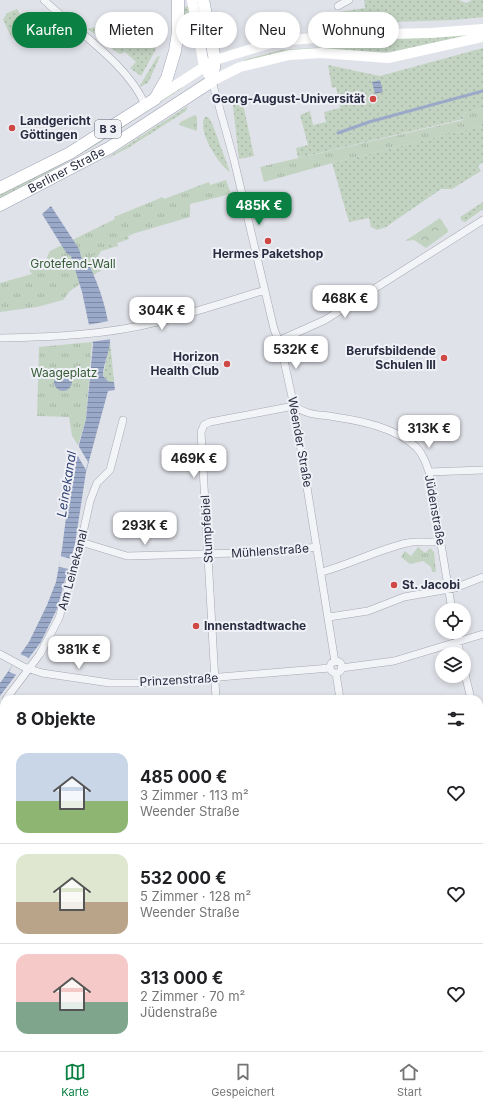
<!DOCTYPE html>
<html lang="de">
<meta charset="utf-8">
<style>
:root{--surface:#fff;--page:#f6f6f6;--text:#202124;--muted:#757577;--line:#e0e0e0;--accent:#0b8043}
body{margin:0;font-family:Inter,sans-serif;background:var(--page);color:var(--text);height:100vh;display:flex;flex-direction:column;font-size:15px;white-space:nowrap}
*{box-sizing:border-box;margin:0}
p{font-size:13px;color:var(--muted)}
.icon{flex:none;width:22px;height:22px;fill:none;stroke:currentColor;stroke-width:2;stroke-linecap:round;stroke-linejoin:round}
.map{position:relative;flex:1;overflow:hidden}
.details{position:absolute;left:0px;top:695px;width:483px;height:356px;display:flex;flex-direction:column;background:var(--surface);border-radius:12px 12px 0 0;box-shadow:0 2px 6px #0003}
.details>*{flex:none}
.guide{position:absolute;left:12px;top:12px;width:459px;height:36px;display:flex;gap:8px}
.fabs{position:absolute;left:435px;top:603px;display:grid;gap:8px}
.fabs a{display:grid;place-items:center;width:36px;height:36px;border-radius:50%;background:var(--surface);box-shadow:0 2px 6px #0003;font-size:20px}
.price{position:absolute;translate:-50% -34px;padding:0 9px;border-radius:8px;background:#fff;color:#222;font-size:13px;line-height:26px;filter:drop-shadow(0 1px 2px #0008)}
.price::after{content:'';position:absolute;left:50%;top:24px;width:12px;height:9px;margin-left:-6px;background:inherit;clip-path:polygon(0 0,100% 0,50% 100%)}
.price.active{background:var(--accent);color:#fff}
ul{padding:0;list-style:none}
li{display:flex;align-items:center;gap:12px;height:100px;padding:0 16px}
li+li{border-top:1px solid var(--line)}
li span{display:grid;place-items:center;flex:none;width:112px;height:80px;border-radius:12px;color:#555}
li>.icon{margin-inline-start:auto}
span .icon{width:48px;height:48px;fill:#fffc;stroke-width:1}
li b{font-size:17px}
h2{display:flex;justify-content:space-between;align-items:center;height:48px;padding:0 16px;font-size:17px}
.pill{padding:0 14px;border-radius:18px;background:var(--surface);box-shadow:0 2px 6px #0003;font-size:14px;line-height:36px}
.pill.active{background:var(--accent);color:#fff}
.dock{display:flex;justify-content:space-around;align-items:center;height:56px;border-top:1px solid var(--line);background:var(--surface);font-size:11px;color:var(--muted)}
.dock a{display:grid;justify-items:center;gap:2px}
.dock .active{color:var(--accent)}
.map>svg:first-child{display:block}
.grass{fill:url(#grass-dots)}
.forest{fill:url(#forest-crowns)}
.park{fill:url(#park-tufts)}
.water{fill:url(#water-rules)}
.pier{fill:#e0e2e9}
.lines{fill:none;stroke-linecap:round;stroke-linejoin:round}
.stream{stroke:#9ba9c9;stroke-width:3}
.street-casing{stroke:#a5a8b3;stroke-width:8}
.primary-casing{stroke:#9fa4b5;stroke-width:13}
.street{stroke:#f3f4f7;stroke-width:7}
.secondary{stroke:#fff;stroke-width:10}
.primary{stroke:#fff;stroke-width:12}
.poi-dot{fill:#ce4945;stroke:#f0f1f7;stroke-width:1.5}
.labels{text-anchor:middle;stroke-width:4;stroke-linejoin:round;paint-order:stroke}
.shield{fill:#f0f1f7;stroke:#656878;stroke-width:1}
.shield-label{font-size:11px;font-weight:bold;fill:#292d41}
.poi-label{font-size:12px;font-weight:bold;fill:#292d41;stroke:#f0f1f7;text-anchor:end}
.street-label{font-size:12px;fill:#292d41;stroke:#f0f1f7}
.park-label{font-size:12px;fill:#365c36;stroke:#f0f1f7}
.water-label{font-size:13px;font-style:italic;fill:#334475;stroke:#f0f1f7}
</style>
<div class="map">
<svg width="483" height="1051" viewBox="0 0 483 1051">
<defs>
<pattern id="grass-dots" width="8" height="8" patternUnits="userSpaceOnUse"><rect width="8" height="8" fill="#c2d3c1"/><path d="M2 2h.1M6 6h.1" fill="none" stroke="#a7b5a7" stroke-width="1.8" stroke-linecap="round"/></pattern>
<pattern id="forest-crowns" width="20" height="18" patternUnits="userSpaceOnUse"><rect width="20" height="18" fill="#c2d3c1"/><path d="M2 6a3 3 0 1 1 6 0M12 15a3 3 0 1 1 6 0" fill="none" stroke="#a7b5a7"/></pattern>
<pattern id="park-tufts" width="24" height="20" patternUnits="userSpaceOnUse"><rect width="24" height="20" fill="#c2d3c1"/><path d="M3 7l-1-3M5 7V3M7 7l1-3M15 17l-1-3M17 17v-4M19 17l1-3" fill="none" stroke="#a7b5a7"/></pattern>
<pattern id="water-rules" width="6" height="5" patternUnits="userSpaceOnUse"><rect width="6" height="5" fill="#9ba9c9"/><path d="M0 2.5h6" fill="none" stroke="#7e8aa5"/></pattern>
</defs>
<rect width="100%" height="100%" fill="#e0e2e9"/>
<!-- grass -->
<path class="grass" d="M364,0H459L466,3L472,0H483V17L454,20L390,22L319,15L365,8Z
M187,6L189,7L193,33L183,35L184,8Z
M17,9L20,14L31,12L33,18L17,25L21,35L12,38L3,20L7,13Z
M100,26L114,29L115,36L109,43L87,29Z
M130,31L150,41L156,49L141,76L130,68L136,62L125,52L120,54L111,48L124,32Z
M473,35L392,52L245,63L244,60L281,50L340,46L381,37Z
M483,48V108L464,113L463,119L298,158L296,148L308,145L300,115L310,111L313,125L326,122L324,112L340,108L336,87L332,88L328,65L380,76Z
M160,56L148,83L139,87L157,57Z
M181,86L182,88L93,147L0,200V195L12,186Z
M242,99L254,156L239,159L233,106L237,100Z
M188,106L186,111L128,148L104,160Z
M205,117H208L212,123L230,172C219,166 196,129 205,117Z
M483,126V162L478,166L481,171L452,189H441L386,227L377,230L371,227L369,218L349,222L332,163Z
M483,202V209L465,222L462,221L460,217Z
M135,234L128,236L129,239L117,243L118,246L101,251L97,258L101,271L98,272L92,254C105,247 121,235 135,234Z
M110,341L114,382H109L103,376Z"/>
<!-- forest -->
<path class="forest" d="M440,218L448,230V232L426,248L414,240L405,241Z"/>
<!-- park -->
<path class="park" d="M483,108V126L336,162L264,182L260,167L463,120L464,113Z
M195,115L197,117V131L179,125L180,122Z
M226,180L231,194L190,204V217L129,235L93,254L98,272L70,291L63,300L37,307L0,312V283L32,274L29,270L50,265L47,257L50,251L115,219L114,217L158,199L162,197L164,199L209,182L210,185Z
M92,342L86,419L78,445L72,436L69,417L37,416L39,347Z
M418,547L425,553L430,548L434,552L436,572H432L431,567L423,561L410,564L401,557L405,551L411,556Z"/>
<!-- water -->
<path class="water" d="M380,80L383,92L375,94L372,82Z
M51,206L79,249L84,267L89,265C100,287 109,315 110,340C110,352 103,364 103,376L109,382H114L115,390L108,391L86,472L75,544L57,609L41,642L0,696V683L29,642L47,605L56,582L62,549L72,470L86,419L93,344L82,292L71,256L67,254L42,214Z
M54 382a9 9 0 1 1 18 0a9 9 0 1 1-18 0Z"/>
<!-- pier -->
<path class="pier" d="M109,321L112,339L90,342L87,325Z
M78,445L88,462L86,470L76,453Z
M60,556L72,559L69,569L59,567Z
M20,654L29,658L17,675L9,672L16,658Z"/>
<g class="lines">
<!-- stream -->
<path class="stream" d="M338,133L369,122L483,91"/>
<!-- street casing -->
<g class="street-casing">
<path id="street" d="M44,0C76,31 129,65 145,105
M338,6L349,0
M212,81L234,160L274,329L281,347L294,406L335,662
M0,338C52,337 106,335 157,322C193,313 229,301 265,290
M278,341L325,320L483,220
M294,406C309,416 318,414 335,417C362,421 396,428 416,447C423,454 426,463 429,472L452,610
M429,472L483,470
M81,542L127,556L273,552L317,547
M322,572C351,564 377,550 407,543C418,540 429,544 441,541
M329,617L368,611L404,597L455,588L483,577
M456,632L460,654
M0,654L24,667L42,673L110,683H147L330,668
M330 667a6 6 0 1 1 12 0a6 6 0 1 1-12 0Z
M341,668L394,661L483,634
M464,670L471,699
M336,673L340,699
M6,699L40,654L59,618L81,542L90,501L97,483L110,470L123,420
M216,699L201,432L204,425L210,422L294,406
M479,735L483,752
M0,764L4,717
M479,808L483,807
M0,834H4
M0,913H4
M479,931L483,930
M0,1030L4,1031
M168,1047L203,1051
M258,1047L259,1051
M150,1051V1047
M350,1051V1047
M478,1051L483,1046"/>
</g>
<!-- primary casing -->
<g class="primary-casing">
<g id="primary">
<path d="M0,188L70,153L155,99L167,78L175,51L178,32V0"/>
<path id="s1" d="M0,205L109,148L212,81L215,60L203,0"/>
</g>
</g>
<!-- street -->
<use href="#street" class="street"/>
<!-- secondary -->
<path class="secondary" d="M192,0L204,66L212,81L240,67L289,55L321,53L388,58L483,37
M156,98L215,60L278,41L352,35L431,33L483,29"/>
<!-- primary -->
<use href="#primary" class="primary"/>
</g>
<!-- markers -->
<g class="poi-dot">
<circle cx="373" cy="99" r="4"/>
<circle cx="12" cy="128" r="4"/>
<circle cx="268" cy="241" r="4"/>
<circle cx="444" cy="358" r="4"/>
<circle cx="227" cy="364" r="4"/>
<circle cx="394" cy="585" r="4"/>
<circle cx="196" cy="626" r="4"/>
</g>
<g class="labels">
<!-- shield labels -->
<rect class="shield" x="95" y="120" width="26" height="18" rx="3"/>
<g class="shield-label">
<text x="108" y="133">B 3</text>
</g>
<!-- poi labels -->
<g class="poi-label">
<text x="365" y="103">Georg-August-Universität</text>
<text x="20" y="125" text-anchor="start">Landgericht<tspan x="20" dy="14">Göttingen</tspan></text>
<text x="268" y="258" text-anchor="middle">Hermes Paketshop</text>
<text x="436" y="355">Berufsbildende<tspan x="436" dy="14">Schulen III</tspan></text>
<text x="219" y="361">Horizon<tspan x="219" dy="14">Health Club</tspan></text>
<text x="402" y="589" text-anchor="start">St. Jacobi</text>
<text x="204" y="630" text-anchor="start">Innenstadtwache</text>
</g>
<!-- street labels -->
<g class="street-label">
<text dy="4" stroke="none"><textPath href="#s1" startOffset="75">Berliner Straße</textPath></text>
<text transform="translate(300 442) rotate(80)" y="4">Weender Straße</text>
<text transform="translate(435 510) rotate(80)" y="4">Jüdenstraße</text>
<text transform="translate(207 529) rotate(-93)" y="4">Stumpfebiel</text>
<text transform="translate(270 551) rotate(-4)" y="4">Mühlenstraße</text>
<text transform="translate(73 570) rotate(-75)" y="4">Am Leinekanal</text>
<text transform="translate(179 680) rotate(-3)" y="4">Prinzenstraße</text>
</g>
<!-- park labels -->
<g class="park-label">
<text x="73" y="268">Grotefend-Wall</text>
<text x="64" y="377">Waageplatz</text>
</g>
<!-- water labels -->
<g class="water-label">
<text transform="translate(66 484) rotate(-81)" y="5">Leinekanal</text>
</g>
</g>
</svg>
<div class="fabs">
<a><svg class="icon" aria-label="locate" viewBox="0 0 24 24"><circle cx="12" cy="12" r="6"/><path d="M12 2v4M12 18v4M2 12h4M18 12h4"/></svg></a>
<a><svg class="icon" aria-label="layers" viewBox="0 0 24 24"><path d="M12 4l9 5-9 5-9-5zM3 14l9 5 9-5"/></svg></a>
</div>
<b class="price active" style="left:259px;top:226px">485K €</b>
<b class="price" style="left:345px;top:319px">468K €</b>
<b class="price" style="left:162px;top:331px">304K €</b>
<b class="price" style="left:296px;top:370px">532K €</b>
<b class="price" style="left:429px;top:449px">313K €</b>
<b class="price" style="left:194px;top:479px">469K €</b>
<b class="price" style="left:145px;top:546px">293K €</b>
<b class="price" style="left:79px;top:670px">381K €</b>
<div class="guide">
<a class="pill active">Kaufen</a>
<a class="pill">Mieten</a>
<a class="pill">Filter</a>
<a class="pill">Neu</a>
<a class="pill">Wohnung</a>
</div>
<section class="details">
<h2>8 Objekte<svg class="icon" aria-label="filters" viewBox="0 0 24 24"><path d="M4 7h16M4 17h16"/><circle cx="9" cy="7" r="2"/><circle cx="15" cy="17" r="2"/></svg></h2>
<ul>
<li><span style="background:linear-gradient(#c9d6e8 60%,#8fb573 0)"><svg class="icon" aria-label="home" viewBox="0 0 24 24"><path d="M3 11l9-7 9 7M6 9v11h12V9"/></svg></span><div><b>485 000 €</b><p>3 Zimmer · 113 m²</p><p>Weender Straße</p></div><svg class="icon" aria-label="heart" viewBox="0 0 24 24"><path d="M12 20l-8-8c-3-5 5-10 8-4 3-6 11-1 8 4z"/></svg></li>
<li><span style="background:linear-gradient(#dfe7d0 60%,#b9a48a 0)"><svg class="icon" aria-label="home" viewBox="0 0 24 24"><path d="M3 11l9-7 9 7M6 9v11h12V9"/></svg></span><div><b>532 000 €</b><p>5 Zimmer · 128 m²</p><p>Weender Straße</p></div><svg class="icon" aria-label="heart" viewBox="0 0 24 24"><path d="M12 20l-8-8c-3-5 5-10 8-4 3-6 11-1 8 4z"/></svg></li>
<li><span style="background:linear-gradient(#f6c9c9 60%,#7fa58c 0)"><svg class="icon" aria-label="home" viewBox="0 0 24 24"><path d="M3 11l9-7 9 7M6 9v11h12V9"/></svg></span><div><b>313 000 €</b><p>2 Zimmer · 70 m²</p><p>Jüdenstraße</p></div><svg class="icon" aria-label="heart" viewBox="0 0 24 24"><path d="M12 20l-8-8c-3-5 5-10 8-4 3-6 11-1 8 4z"/></svg></li>
</ul>
</section>
</div>
<nav class="dock">
<a class="active"><svg class="icon" aria-label="map" viewBox="0 0 24 24"><path d="M3 6l6-2 6 2 6-2v14l-6 2-6-2-6 2zM9 4v14M15 6v14"/></svg>Karte</a>
<a><svg class="icon" aria-label="saved" viewBox="0 0 24 24"><path d="M7 4h10v16l-5-4-5 4z"/></svg>Gespeichert</a>
<a><svg class="icon" aria-label="home" viewBox="0 0 24 24"><path d="M3 11l9-7 9 7M6 9v11h12V9"/></svg>Start</a>
</nav>
